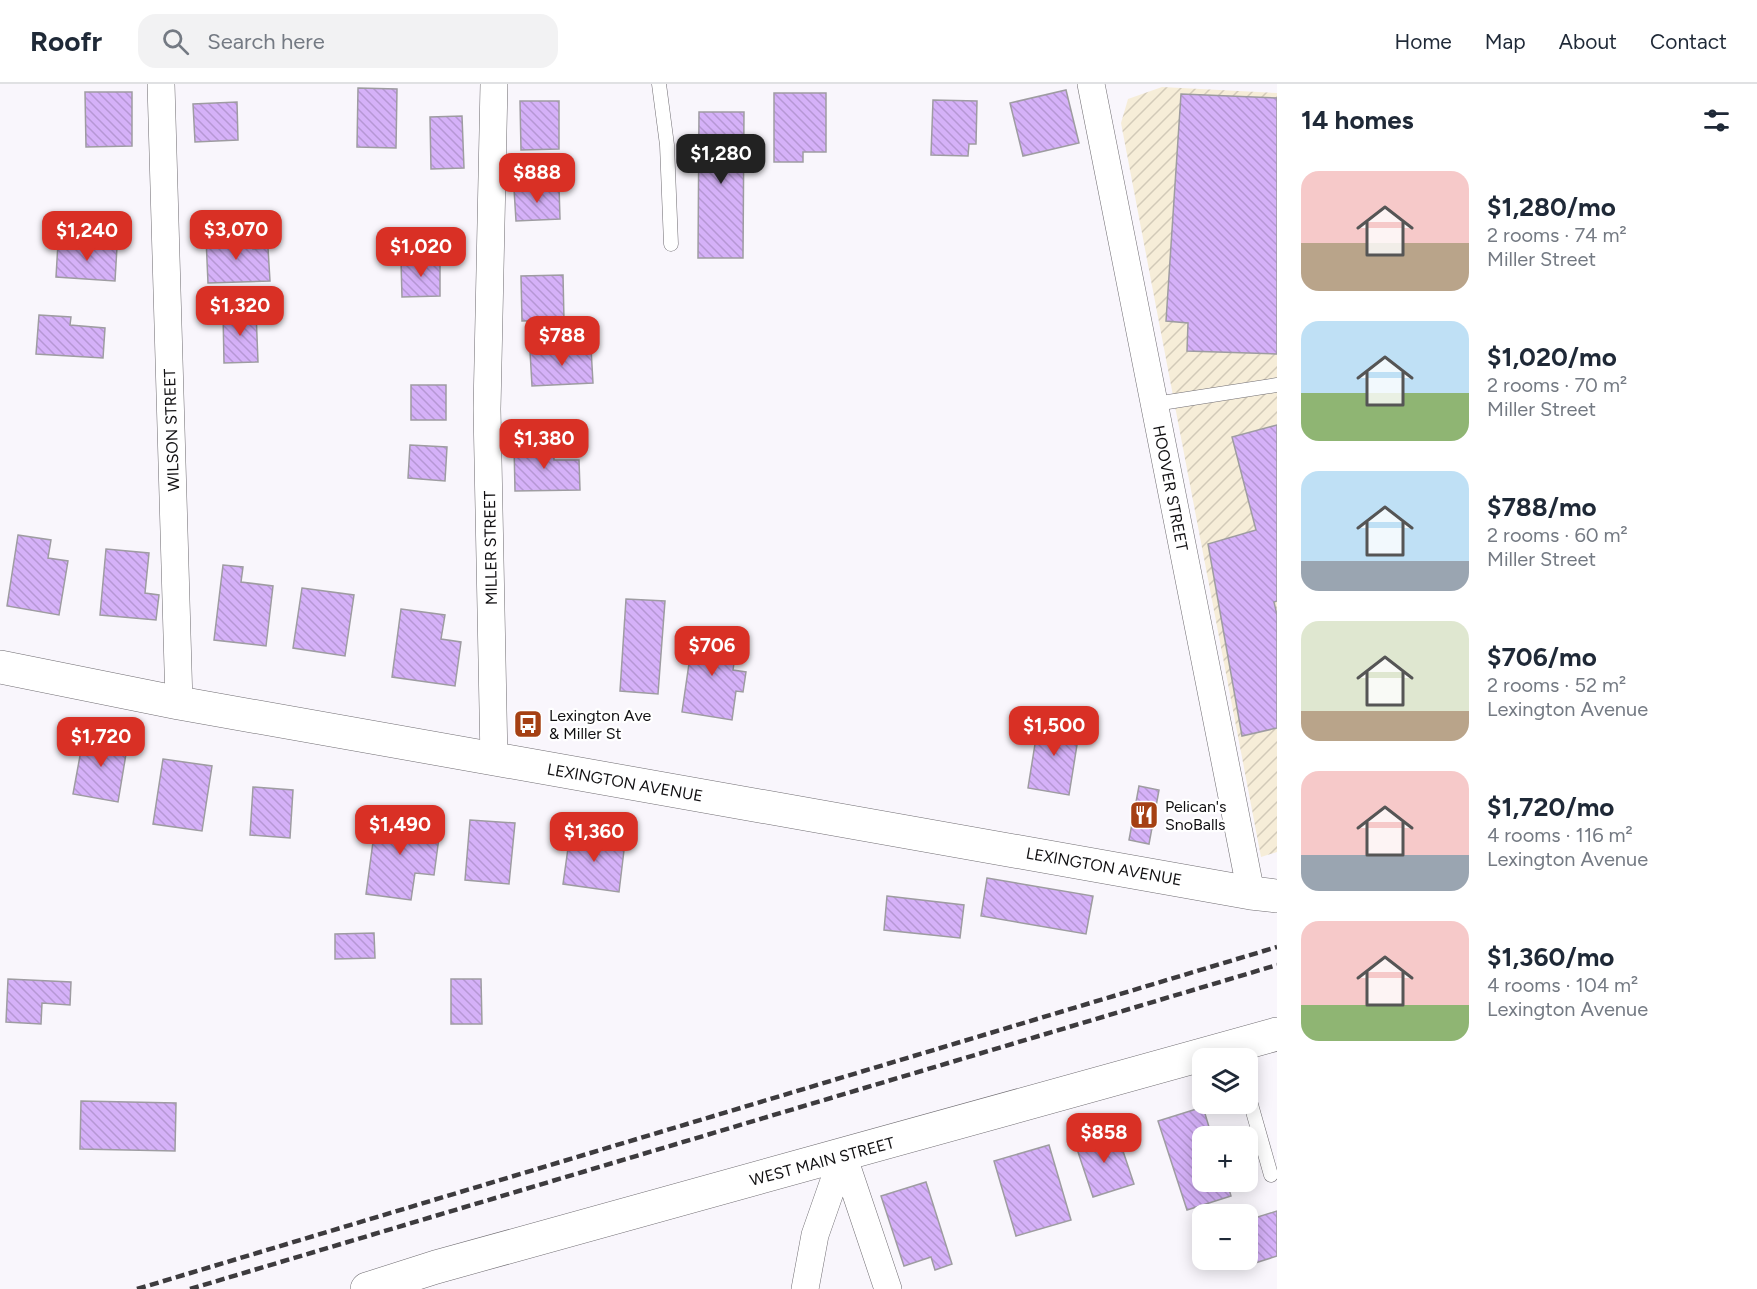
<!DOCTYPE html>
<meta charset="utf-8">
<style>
:root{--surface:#fff;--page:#f2f2f3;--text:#1f2937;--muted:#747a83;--line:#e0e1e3;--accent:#d93025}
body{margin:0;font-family:Figtree,sans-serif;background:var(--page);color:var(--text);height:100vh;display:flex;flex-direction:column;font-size:22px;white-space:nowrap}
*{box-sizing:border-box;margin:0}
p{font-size:20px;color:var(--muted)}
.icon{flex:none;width:33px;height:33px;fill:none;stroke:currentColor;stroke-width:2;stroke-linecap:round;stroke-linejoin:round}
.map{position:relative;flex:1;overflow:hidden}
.drawer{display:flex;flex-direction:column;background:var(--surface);width:480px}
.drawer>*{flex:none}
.tools{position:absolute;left:1192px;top:964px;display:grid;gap:12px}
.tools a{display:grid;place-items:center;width:66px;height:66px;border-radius:12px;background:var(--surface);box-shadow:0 3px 15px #0003;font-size:30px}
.price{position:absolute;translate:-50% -51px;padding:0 14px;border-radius:12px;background:var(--accent);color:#fff;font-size:20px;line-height:39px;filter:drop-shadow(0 2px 3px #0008)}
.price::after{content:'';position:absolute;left:50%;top:36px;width:18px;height:14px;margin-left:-9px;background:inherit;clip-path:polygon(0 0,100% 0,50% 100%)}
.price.on{background:#222;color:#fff}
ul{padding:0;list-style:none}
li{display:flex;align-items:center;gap:18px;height:150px;padding:0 24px}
li span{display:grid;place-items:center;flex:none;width:168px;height:120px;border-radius:18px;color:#555}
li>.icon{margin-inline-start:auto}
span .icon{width:72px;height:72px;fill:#fffc;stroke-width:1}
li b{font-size:26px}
h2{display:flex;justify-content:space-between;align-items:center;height:72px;padding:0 24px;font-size:26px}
header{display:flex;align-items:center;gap:36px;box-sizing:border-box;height:84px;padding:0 30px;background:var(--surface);border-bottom:2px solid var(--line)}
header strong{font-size:28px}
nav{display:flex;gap:33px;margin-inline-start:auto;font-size:21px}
.search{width:420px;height:54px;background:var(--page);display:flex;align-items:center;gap:15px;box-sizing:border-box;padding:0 21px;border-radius:18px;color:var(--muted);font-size:22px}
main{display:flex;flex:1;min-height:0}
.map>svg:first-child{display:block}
.industrial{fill:url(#industrial-furrows)}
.building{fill:url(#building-back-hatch);stroke:#9e9ca1;stroke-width:1.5}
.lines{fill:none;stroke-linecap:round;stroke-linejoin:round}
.service-casing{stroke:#6f6c71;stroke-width:15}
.minor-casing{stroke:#6f6c71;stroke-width:28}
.tertiary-casing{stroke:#6f6c71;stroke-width:34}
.secondary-casing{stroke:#6f6c71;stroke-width:34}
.service{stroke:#fff;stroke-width:14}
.minor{stroke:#fff;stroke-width:27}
.tertiary{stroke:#fff;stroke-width:33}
.secondary{stroke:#fff;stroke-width:33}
.rail{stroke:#3d3b3e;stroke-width:4.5;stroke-dasharray:9 4.5;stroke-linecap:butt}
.labels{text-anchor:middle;stroke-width:4.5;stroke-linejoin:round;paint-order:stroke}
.street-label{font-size:16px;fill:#111012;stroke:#fff}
.poi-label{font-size:16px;fill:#111012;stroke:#fff;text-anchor:start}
</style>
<header>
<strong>Roofr</strong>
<div class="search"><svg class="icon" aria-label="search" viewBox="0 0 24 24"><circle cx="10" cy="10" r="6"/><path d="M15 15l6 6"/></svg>Search here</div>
<nav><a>Home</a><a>Map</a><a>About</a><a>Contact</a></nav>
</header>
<main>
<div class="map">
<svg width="1277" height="1205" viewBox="0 0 1277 1205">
<defs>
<pattern id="industrial-furrows" width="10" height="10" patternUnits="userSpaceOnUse" patternTransform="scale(1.5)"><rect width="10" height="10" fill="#f6edd8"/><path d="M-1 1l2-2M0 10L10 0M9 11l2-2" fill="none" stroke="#d2cab8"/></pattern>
<pattern id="building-back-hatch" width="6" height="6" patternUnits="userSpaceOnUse" patternTransform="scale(1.5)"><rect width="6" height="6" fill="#d5b1f8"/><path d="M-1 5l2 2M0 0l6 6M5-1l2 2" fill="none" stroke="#b697d4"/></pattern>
</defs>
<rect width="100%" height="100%" fill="#f9f6fc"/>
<!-- industrial -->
<path class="industrial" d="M1162,3L1277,9V768L1261,773L1121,39L1128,15Z"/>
<!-- building -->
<path class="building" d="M358,4L397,5L396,64L357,63Z
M1066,6L1079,59L1023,72L1010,19Z
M85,8H132V62L86,63Z
M774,9H826V68H803V78H774Z
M1181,10L1277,14V270L1187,267L1188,239L1166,237Z
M933,16L977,17L976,60H969L968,72L931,71Z
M520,17H559V65L521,66Z
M237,18L238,56L195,58L193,20Z
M699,28H744L743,174H698Z
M462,32L464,84L431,85L430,33Z
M559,102L560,135L516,137L514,105Z
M253,152V165L268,164L270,197L208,199L206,154Z
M58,159L117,163L115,197L56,193Z
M440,176V212L402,213L401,177Z
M563,191L564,236L522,237L521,192Z
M256,227L258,278L224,279L223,228Z
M39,231L71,233L70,241L105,244L103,274L36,270Z
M591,264L593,299L532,302L530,267Z
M411,301H446V336H411Z
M1277,341V517L1274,518L1277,531V644L1242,652L1208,460L1256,446L1232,353Z
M410,361L447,363L445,397L408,394Z
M514,361H554V376H579L580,406L515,407Z
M18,451L51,456L48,474L68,477L59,531L7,522Z
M106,465L149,469L145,509L159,511L156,536L100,531Z
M223,481L243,483L241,498L273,502L266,562L214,556Z
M302,504L354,511L345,572L293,564Z
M626,515L665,517L658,610L620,607Z
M401,525L445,531L441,555L461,558L455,602L392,593Z
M707,545L723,547L722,557L737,559L733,586L746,588L743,608L736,607L732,636L682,628L693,552L706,554Z
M1039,635L1080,642L1069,711L1028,704Z
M84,650L128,658L118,718L73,710Z
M163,675L212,682L202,747L153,740Z
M1139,702L1159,706L1149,760L1129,756Z
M253,703L293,706L290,754L250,751Z
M377,728L412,733L411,742L440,746L434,791L415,789L411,816L366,810Z
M470,736L515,739L509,800L465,796Z
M570,750L625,758L619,808L563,800Z
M987,794L1093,812L1086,850L981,832Z
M887,812L964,821L960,854L884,846Z
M374,849L375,874L335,875V850Z
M8,895L71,898L70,921L42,919L41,940L6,938Z
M451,895H481L482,940H451Z
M81,1017L176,1019L175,1067L80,1065Z
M1203,1023L1212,1053H1203V1098H1227L1231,1112L1187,1126L1158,1037Z
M1116,1046L1134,1100L1093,1113L1075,1059Z
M1049,1061L1071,1136L1016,1152L994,1077Z
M926,1098L952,1180L935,1186L931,1173L904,1182L881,1112Z
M1277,1127V1172L1252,1180L1248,1166V1136Z"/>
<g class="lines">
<!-- service casing -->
<g class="service-casing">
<path id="service" d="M659,0L667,61L671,160
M1155,320L1277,301
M1248,1010L1271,1091"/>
</g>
<!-- minor casing -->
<g class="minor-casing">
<path id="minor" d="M161,0L179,619
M1091,0L1251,809
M494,676L487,325L494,0
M843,1071L888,1205
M805,1205L815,1151L843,1071"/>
</g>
<!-- tertiary casing -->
<g class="tertiary-casing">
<path id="tertiary" d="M367,1205L436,1183L1277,950"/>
</g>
<!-- secondary casing -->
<g class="secondary-casing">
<path id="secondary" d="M0,583L179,619L1251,809L1277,812"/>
</g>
<!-- service -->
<use href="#service" class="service"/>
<!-- minor -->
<use href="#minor" class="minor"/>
<!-- tertiary -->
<use href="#tertiary" class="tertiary"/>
<!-- secondary -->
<use href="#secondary" class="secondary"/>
<!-- rail -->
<path class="rail" d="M137,1205L1277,863
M190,1205L1277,881"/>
</g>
<!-- icons -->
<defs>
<g id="bus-square" transform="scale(1.5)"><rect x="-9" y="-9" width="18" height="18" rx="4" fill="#a54013" stroke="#fff"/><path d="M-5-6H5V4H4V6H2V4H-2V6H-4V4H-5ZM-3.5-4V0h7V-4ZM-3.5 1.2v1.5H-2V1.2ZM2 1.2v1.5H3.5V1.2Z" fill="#fff"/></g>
<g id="restaurant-square" transform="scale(1.5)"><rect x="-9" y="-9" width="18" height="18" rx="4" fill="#a54013" stroke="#fff"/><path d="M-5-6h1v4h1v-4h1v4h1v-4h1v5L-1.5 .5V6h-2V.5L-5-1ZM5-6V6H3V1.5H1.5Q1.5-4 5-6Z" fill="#fff"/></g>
</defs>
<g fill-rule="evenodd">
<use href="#bus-square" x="528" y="640"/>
<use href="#restaurant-square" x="1144" y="731"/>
</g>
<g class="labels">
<!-- street labels -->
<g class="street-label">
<text transform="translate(171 346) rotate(-92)" y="6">WILSON STREET</text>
<text transform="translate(1171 404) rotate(79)" y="6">HOOVER STREET</text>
<text transform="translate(490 464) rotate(-91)" y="6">MILLER STREET</text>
<text transform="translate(625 698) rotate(10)" y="6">LEXINGTON AVENUE</text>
<text transform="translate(1104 782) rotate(10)" y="6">LEXINGTON AVENUE</text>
<text transform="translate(822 1077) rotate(-15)" y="6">WEST MAIN STREET</text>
</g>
<!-- poi labels -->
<g class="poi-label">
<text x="549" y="637">Lexington Ave<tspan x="549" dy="18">&amp; Miller St</tspan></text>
<text x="1165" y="728">Pelican's<tspan x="1165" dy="18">SnoBalls</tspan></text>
</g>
</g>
</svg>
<div class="tools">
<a><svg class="icon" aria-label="layers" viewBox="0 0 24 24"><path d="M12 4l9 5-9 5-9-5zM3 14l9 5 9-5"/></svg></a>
<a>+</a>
<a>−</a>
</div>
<b class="price on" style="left:721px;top:101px">$1,280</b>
<b class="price" style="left:537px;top:120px">$888</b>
<b class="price" style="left:236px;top:177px">$3,070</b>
<b class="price" style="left:87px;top:178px">$1,240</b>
<b class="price" style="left:421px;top:194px">$1,020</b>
<b class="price" style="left:240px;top:253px">$1,320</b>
<b class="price" style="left:562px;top:283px">$788</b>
<b class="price" style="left:544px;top:386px">$1,380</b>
<b class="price" style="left:712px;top:593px">$706</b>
<b class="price" style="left:1054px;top:673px">$1,500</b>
<b class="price" style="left:101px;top:684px">$1,720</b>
<b class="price" style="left:400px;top:772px">$1,490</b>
<b class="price" style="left:594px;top:779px">$1,360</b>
<b class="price" style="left:1104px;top:1080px">$858</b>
</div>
<section class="drawer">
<h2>14 homes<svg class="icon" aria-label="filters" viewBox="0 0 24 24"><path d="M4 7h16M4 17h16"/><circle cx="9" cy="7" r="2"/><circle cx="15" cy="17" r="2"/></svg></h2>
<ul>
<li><span style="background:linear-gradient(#f6c9c9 60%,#b9a48a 0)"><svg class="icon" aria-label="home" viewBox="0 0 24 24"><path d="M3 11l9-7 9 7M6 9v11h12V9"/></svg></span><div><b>$1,280/mo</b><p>2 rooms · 74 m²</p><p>Miller Street</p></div></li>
<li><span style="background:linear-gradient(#bfe0f5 60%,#8fb573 0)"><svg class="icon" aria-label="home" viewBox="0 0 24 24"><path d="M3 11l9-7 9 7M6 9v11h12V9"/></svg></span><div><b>$1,020/mo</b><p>2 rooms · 70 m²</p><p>Miller Street</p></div></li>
<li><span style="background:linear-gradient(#bfe0f5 75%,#9aa5b1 0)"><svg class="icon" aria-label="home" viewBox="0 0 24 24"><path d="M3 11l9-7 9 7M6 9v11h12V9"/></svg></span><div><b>$788/mo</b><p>2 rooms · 60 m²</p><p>Miller Street</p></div></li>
<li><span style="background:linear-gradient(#dfe7d0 75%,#b9a48a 0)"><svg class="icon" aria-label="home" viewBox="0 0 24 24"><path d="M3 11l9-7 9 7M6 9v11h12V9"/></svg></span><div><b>$706/mo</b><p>2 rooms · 52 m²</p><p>Lexington Avenue</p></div></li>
<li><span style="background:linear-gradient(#f6c9c9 70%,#9aa5b1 0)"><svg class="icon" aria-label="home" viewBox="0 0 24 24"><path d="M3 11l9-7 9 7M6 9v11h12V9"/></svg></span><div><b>$1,720/mo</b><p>4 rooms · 116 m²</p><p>Lexington Avenue</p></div></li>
<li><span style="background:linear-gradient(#f6c9c9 70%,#8fb573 0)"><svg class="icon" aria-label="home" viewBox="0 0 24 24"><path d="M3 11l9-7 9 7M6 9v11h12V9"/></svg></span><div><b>$1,360/mo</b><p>4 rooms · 104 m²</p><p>Lexington Avenue</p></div></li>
</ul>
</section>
</main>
